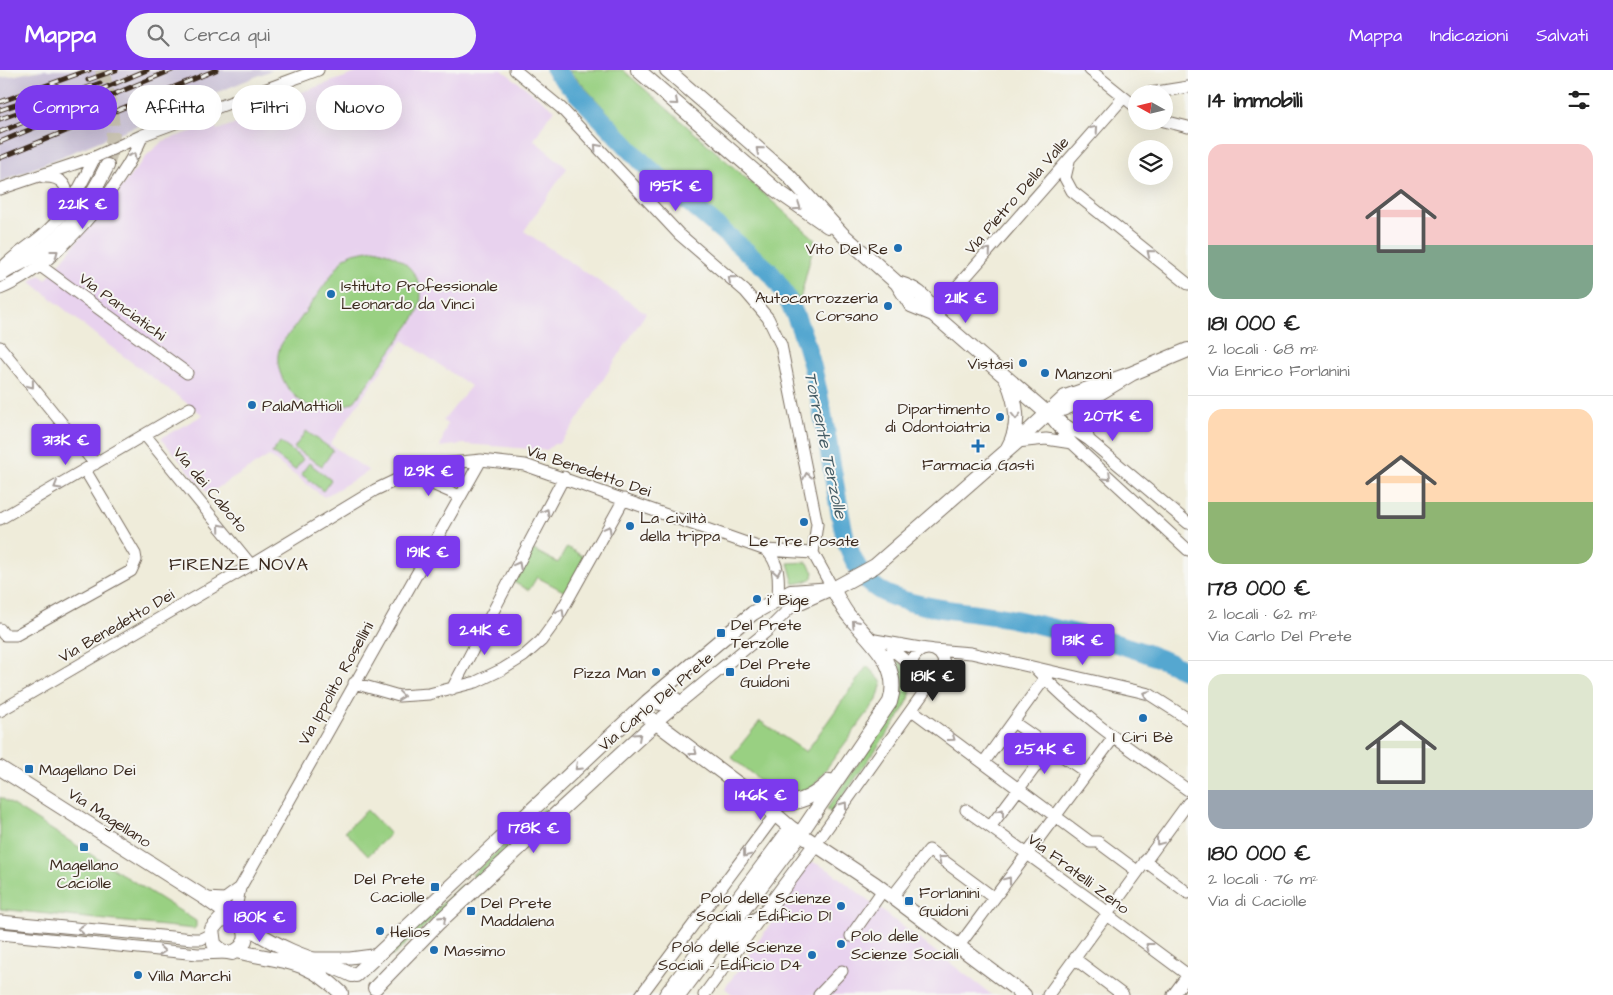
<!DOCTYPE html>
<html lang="it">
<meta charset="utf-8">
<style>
:root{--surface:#fff;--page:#f2f2f2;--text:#222;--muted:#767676;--line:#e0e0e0;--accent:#7c3aed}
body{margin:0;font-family:"Architects Daughter",sans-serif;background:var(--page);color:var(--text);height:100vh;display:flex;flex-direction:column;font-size:19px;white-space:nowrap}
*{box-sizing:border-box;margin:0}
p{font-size:16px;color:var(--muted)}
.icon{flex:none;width:28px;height:28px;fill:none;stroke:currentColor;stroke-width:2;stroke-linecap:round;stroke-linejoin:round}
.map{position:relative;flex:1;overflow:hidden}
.details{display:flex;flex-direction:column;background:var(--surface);width:425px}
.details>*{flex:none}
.top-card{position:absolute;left:15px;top:15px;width:475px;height:45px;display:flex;gap:10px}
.needle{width:32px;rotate:278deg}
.tools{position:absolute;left:1128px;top:15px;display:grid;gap:10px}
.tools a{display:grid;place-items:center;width:45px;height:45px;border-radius:50%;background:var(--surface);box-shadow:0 5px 20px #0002;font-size:25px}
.price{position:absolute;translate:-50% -42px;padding:0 11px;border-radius:5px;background:var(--accent);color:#fff;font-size:16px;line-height:32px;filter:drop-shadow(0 1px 2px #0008)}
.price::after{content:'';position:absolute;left:50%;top:30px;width:15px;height:11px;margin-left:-8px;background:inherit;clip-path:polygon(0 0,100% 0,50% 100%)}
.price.current{background:#222;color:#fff}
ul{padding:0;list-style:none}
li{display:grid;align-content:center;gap:10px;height:265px;padding:0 20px}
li+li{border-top:1px solid var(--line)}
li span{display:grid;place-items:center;height:155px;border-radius:15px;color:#555}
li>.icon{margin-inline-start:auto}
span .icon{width:90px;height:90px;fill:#fffc;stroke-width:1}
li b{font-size:21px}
h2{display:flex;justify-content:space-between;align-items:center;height:60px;padding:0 20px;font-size:21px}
.tag{padding:0 18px;border-radius:22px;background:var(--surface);box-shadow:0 5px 20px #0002;font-size:18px;line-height:45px}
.tag.current{background:var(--accent);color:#fff}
header{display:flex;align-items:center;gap:30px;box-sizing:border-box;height:70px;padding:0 25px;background:var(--accent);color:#fff}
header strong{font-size:24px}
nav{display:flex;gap:28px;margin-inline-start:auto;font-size:18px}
.search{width:350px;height:45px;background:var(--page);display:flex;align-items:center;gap:12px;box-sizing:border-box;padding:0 18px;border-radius:28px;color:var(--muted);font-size:19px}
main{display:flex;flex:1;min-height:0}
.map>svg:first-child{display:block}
.built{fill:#e8d2ee}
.industrial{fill:#c9bfd7}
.green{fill:#99d082;stroke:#6a7d50}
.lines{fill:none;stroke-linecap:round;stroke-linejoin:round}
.river{stroke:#55a7d0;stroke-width:19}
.major-tunnel{stroke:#cbc5b4;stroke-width:14;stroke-dasharray:14 7;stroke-linecap:butt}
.minor-casing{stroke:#7a6e60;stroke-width:13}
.major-casing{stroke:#7a6e60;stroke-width:16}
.minor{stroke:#fff;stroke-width:11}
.major{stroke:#fff;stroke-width:14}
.rail-casing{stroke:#3b2a1e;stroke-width:5}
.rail{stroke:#f6f6f2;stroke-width:3;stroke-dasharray:9;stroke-linecap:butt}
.oneway{stroke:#a79f9a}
.poi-dot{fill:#1f6fb2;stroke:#f6f6f2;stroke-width:2}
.labels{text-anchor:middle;stroke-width:4;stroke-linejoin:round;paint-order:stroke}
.street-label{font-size:16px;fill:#3b2a1e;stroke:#f6f6f2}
.poi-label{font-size:16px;fill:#3b2a1e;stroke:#f6f6f2;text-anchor:start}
.water-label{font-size:18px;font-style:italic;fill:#455c65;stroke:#f6f6f2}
.neighbourhood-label{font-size:18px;letter-spacing:1px;fill:#3b2a1e;stroke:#f6f6f2}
</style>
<header>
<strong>Mappa</strong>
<div class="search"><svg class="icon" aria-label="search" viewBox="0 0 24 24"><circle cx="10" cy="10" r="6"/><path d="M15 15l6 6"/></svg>Cerca qui</div>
<nav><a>Mappa</a><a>Indicazioni</a><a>Salvati</a></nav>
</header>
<main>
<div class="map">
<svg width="1188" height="925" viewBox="0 0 1188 925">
<rect width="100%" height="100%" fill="#f6f6f2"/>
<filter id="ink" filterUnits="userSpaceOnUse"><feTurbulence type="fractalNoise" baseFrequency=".02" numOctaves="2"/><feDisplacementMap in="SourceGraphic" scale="10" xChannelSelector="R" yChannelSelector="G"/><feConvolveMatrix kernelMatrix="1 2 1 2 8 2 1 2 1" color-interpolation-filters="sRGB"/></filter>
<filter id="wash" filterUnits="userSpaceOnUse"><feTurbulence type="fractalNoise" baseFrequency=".0096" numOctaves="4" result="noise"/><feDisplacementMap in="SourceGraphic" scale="20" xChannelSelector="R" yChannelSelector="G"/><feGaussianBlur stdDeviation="1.12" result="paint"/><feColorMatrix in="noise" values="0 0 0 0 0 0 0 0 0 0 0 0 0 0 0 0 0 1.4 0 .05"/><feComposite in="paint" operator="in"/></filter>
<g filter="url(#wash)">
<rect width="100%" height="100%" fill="#efecda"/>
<!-- built -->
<path class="built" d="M365,0H502L555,40L548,47L534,70L567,98L524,161L646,243L570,361L558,374H554L547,380L464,374L440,377L447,354L443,351L471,316L403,270L330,374L369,401L324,427L269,386L208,424L161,368L203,345L103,271L30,211L40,205L46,210L148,84L163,71L214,54L217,60L270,41L268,34Z
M813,792L829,800L992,925H733L725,918L776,846L781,831L805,797Z"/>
<!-- industrial -->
<path class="industrial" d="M42,0H272L0,112V8Z"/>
<!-- green -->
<path class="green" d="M569,0H623L815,169L800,230L644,82Z
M374,179C402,184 429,208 419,239C415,249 406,259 400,268C385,289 370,310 355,331C339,340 321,343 304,333C287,323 272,297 280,277C284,268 293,260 298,252C313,231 328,210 343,189L353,183Z
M306,361L333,380L322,396L294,378Z
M280,372L303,389L295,400L272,383Z
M309,393L331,410L323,421L301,404Z
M468,396L458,414L438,405V403Z
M567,477L589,490L569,524L537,507L529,520L511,511L530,478L558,493Z
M807,492L814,502C813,512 802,512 794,514L788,493Z
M895,588L905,596L908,602L911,620L909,629L899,647L831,743L827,739L887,652L902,625L903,612L900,598Z
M867,596L882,612L877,630L812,718L787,729L778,725L731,687L760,651L806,682Z
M0,727L196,851V857L194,859L0,839Z
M544,738L546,741L475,808L472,805Z
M367,740L390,764L368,786L345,761Z
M462,815L465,819L393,886L390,882Z"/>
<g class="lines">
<!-- river -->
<path class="river" d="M555,0L644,94L769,201C822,265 826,390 846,471C853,490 861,509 879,520C908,538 967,541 1002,547C1022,550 1042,556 1061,560C1105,570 1148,580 1188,602"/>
</g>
</g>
<g filter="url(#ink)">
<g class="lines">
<!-- major-tunnel -->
<path class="major-tunnel" d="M102,0C110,35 119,60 107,96"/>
<!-- minor casing -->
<g class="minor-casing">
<path id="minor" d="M515,0L561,38L679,164L745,221L768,248L781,275L817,454L813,483
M1090,0L1136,37
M1144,24L1188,17
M1164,51L1188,57
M1069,91L1065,108L1072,121L1188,214
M43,107C62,106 71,117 65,135
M0,119L95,87L143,65L318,0
M39,195L187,303
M0,200C14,184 32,175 47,161C69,141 82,113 95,87
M0,219C54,198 121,118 143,65
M933,244L1123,28
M0,277L95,394
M1048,344L1072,373L1188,480
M1052,346L1089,370L1188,453
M145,365L251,495
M1089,370C1083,353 1083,341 1093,327
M1017,372L1046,369L1072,373
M409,404L460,426
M0,449L190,338
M766,480C780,493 779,510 778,528
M0,559L4,565H16L131,501L136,490L135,484L85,400
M869,569L926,579
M912 595a16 16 0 1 1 32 0a16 16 0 1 1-32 0Z
M934,580L971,583L1137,621L1149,624L1188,649
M884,589L890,583L895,582L912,596
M1037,600C1081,647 1136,683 1188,720
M354,613L399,626L429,624L476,612L503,599L524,586L541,571L557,549L624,429
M452,619L564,407
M647,632L664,635L676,628
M912,640L1090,772H1098L1137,801
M0,641L251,495L375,420L409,404L441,394L481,390L525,395L766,480L813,483
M1013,652L1087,703
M655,653L767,561L790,538L833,519L813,483
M1051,676L990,757L1102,838L1110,847L1188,905
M984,692L1045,608
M966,740L990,757
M815,775L932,611
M1145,791L1188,823
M892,827L929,780L994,828
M205,828L225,829L240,818
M234,848L240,818L481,390
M0,851L193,869H201L211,864
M0,864L198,884L227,883
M851,866L883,820
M958,877L1114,667
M315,888H350L380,884
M1075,889L1123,925
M641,925L775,745
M704,925L759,850
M819,925L842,901
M1048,925L1188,733
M1173,925L1188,905"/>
</g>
<!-- major casing -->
<g class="major-casing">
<path id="major" d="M638,0L776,120L828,156
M667,0L788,105L842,164L897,213L911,235L933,244L1048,344
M0,205C12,196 25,192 37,184C69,163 91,129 107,96
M897,213C914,218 928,225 933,244
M1007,310C1017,334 1021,355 1008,378
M1052,343L1093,327L1133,303L1188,280
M639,640L750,723L791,758L875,814L1024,925
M0,698L205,828C232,847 260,867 291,881C311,890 333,895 352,905
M759,728C786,740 810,731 830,711
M232,848L220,850L212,859L214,874L222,881L232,883C246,877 249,866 242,853
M723,872L763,845L815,775
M236,881C281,892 306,888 341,923
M356,905L647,632L753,543L791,522L833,519L875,496L1017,372L1065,327L1133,303
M375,918L439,852L655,653
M666,925L791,758
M679,925L800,764L890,632C902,595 870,572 849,546C842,538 838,528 833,519"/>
</g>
<!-- minor -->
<use href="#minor" class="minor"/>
<!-- major -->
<use href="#major" class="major"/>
<!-- rail casing -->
<g class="rail-casing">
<path id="rail" d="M88,10L116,0
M0,32L89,0
M0,40L45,25
M0,49L100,13
M0,62L147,0
M0,72L172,0
M0,88L216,0"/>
</g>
<!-- rail -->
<use href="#rail" class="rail"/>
</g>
<!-- one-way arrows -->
<defs><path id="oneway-chevron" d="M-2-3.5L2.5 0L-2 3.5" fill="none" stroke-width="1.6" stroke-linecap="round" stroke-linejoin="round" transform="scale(1.25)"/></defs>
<g class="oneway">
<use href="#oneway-chevron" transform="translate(675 32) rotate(41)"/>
<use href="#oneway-chevron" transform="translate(1095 59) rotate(-49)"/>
<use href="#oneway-chevron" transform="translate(597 77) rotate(-132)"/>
<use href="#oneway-chevron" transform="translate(759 80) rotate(-139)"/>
<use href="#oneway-chevron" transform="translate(133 86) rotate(-61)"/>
<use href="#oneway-chevron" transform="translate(798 137) rotate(34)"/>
<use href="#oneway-chevron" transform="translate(988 181) rotate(-49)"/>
<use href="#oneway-chevron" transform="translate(55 183) rotate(-37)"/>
<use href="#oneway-chevron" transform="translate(1150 183) rotate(-141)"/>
<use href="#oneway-chevron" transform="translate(731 209) rotate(-140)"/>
<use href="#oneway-chevron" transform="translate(31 315) rotate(51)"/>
<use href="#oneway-chevron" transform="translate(1016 346) rotate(90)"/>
<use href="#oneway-chevron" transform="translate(807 406) rotate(-101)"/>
<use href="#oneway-chevron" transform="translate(1108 407) rotate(43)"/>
<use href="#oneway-chevron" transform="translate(57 416) rotate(150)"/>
<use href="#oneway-chevron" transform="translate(546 442) rotate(-62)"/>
<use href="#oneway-chevron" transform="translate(221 457) rotate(-130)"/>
<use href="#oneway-chevron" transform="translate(608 459) rotate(-61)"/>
<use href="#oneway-chevron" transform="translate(518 495) rotate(-62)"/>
<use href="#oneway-chevron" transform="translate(777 502) rotate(80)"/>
<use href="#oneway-chevron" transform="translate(561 542) rotate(-60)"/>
<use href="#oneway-chevron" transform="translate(855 553) rotate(-131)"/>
<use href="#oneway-chevron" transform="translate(1146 624) rotate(-157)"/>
<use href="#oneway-chevron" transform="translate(401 626) rotate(6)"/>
<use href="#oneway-chevron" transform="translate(638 666) rotate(-42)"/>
<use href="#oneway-chevron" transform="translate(952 668) rotate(36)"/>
<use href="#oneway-chevron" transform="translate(694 682) rotate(37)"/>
<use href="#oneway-chevron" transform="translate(578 697) rotate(137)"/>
<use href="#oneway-chevron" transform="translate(844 735) rotate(-54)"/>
<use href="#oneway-chevron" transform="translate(1001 742) rotate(-53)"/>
<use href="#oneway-chevron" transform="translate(1159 772) rotate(127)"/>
<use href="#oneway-chevron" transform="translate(746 784) rotate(127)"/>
<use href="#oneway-chevron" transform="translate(941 789) rotate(-143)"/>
<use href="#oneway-chevron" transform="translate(1008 810) rotate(-53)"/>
<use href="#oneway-chevron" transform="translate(443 849) rotate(-43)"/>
<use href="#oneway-chevron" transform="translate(81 859) rotate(-175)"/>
<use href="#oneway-chevron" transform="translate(1149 876) rotate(-143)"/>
<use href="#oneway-chevron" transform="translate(162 881) rotate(5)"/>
</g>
</g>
<!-- markers -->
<g class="poi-dot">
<circle cx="898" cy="178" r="5"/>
<circle cx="331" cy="224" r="5"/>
<circle cx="888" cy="236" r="5"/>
<circle cx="1023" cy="293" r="5"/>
<circle cx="1045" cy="303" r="5"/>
<circle cx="252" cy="335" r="5"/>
<circle cx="1000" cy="347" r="5"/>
<path d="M975.5 368.5h5v5h5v5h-5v5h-5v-5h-5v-5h5z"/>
<circle cx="804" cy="452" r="5"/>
<circle cx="630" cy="456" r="5"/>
<circle cx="757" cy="529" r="5"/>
<rect x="716" y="558" width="10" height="10" rx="2.5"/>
<circle cx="656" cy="602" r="5"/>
<rect x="725" y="597" width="10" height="10" rx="2.5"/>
<circle cx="1143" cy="648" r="5"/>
<rect x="24" y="694" width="10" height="10" rx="2.5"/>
<rect x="79" y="772" width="10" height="10" rx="2.5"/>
<rect x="430" y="812" width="10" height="10" rx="2.5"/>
<rect x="904" y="826" width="10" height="10" rx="2.5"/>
<circle cx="841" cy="836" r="5"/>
<rect x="466" y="836" width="10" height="10" rx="2.5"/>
<circle cx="380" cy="861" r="5"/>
<circle cx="841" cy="874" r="5"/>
<circle cx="434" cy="880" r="5"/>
<circle cx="812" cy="885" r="5"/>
<circle cx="138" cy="905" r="5"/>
</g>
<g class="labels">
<!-- street labels -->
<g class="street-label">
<text transform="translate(1016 125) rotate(-49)" y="6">Via Pietro Della Valle</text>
<text transform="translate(123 236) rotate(36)" y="6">Via Panciatichi</text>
<text transform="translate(589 400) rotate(19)" y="6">Via Benedetto Dei</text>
<text transform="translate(211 419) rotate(50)" y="6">Via dei Caboto</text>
<text transform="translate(116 555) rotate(-30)" y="6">Via Benedetto Dei</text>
<text transform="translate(335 613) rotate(-61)" y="6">Via Ippolito Rosellini</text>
<text transform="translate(655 631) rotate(-40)" y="6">Via Carlo Del Prete</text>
<text transform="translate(110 747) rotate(33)" y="6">Via Magellano</text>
<text transform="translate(1079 803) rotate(37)" y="6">Via Fratelli Zeno</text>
</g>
<!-- poi labels -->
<g class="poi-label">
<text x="888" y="184" text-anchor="end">Vito Del Re</text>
<text x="341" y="221">Istituto Professionale<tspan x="341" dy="18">Leonardo da Vinci</tspan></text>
<text x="878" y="233" text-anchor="end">Autocarrozzeria<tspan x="878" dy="18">Corsano</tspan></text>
<text x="1013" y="299" text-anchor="end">Vistasì</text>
<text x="1055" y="309">Manzoni</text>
<text x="262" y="341">PalaMattioli</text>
<text x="990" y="344" text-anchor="end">Dipartimento<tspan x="990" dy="18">di Odontoiatria</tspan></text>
<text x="978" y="400" text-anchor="middle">Farmacia Gasti</text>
<text x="640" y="453">La civiltà<tspan x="640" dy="18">della trippa</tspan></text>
<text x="804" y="476" text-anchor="middle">Le Tre Posate</text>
<text x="767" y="535">i' Bige</text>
<text x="731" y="560">Del Prete<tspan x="731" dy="18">Terzolle</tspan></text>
<text x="740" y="599">Del Prete<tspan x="740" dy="18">Guidoni</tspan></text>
<text x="646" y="608" text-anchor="end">Pizza Man</text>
<text x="1143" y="672" text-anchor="middle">I Ciri Bè</text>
<text x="39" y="705">Magellano Dei</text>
<text x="84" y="800" text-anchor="middle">Magellano<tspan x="84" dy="18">Caciolle</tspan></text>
<text x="425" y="814" text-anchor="end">Del Prete<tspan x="425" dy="18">Caciolle</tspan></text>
<text x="919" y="828">Forlanini<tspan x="919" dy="18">Guidoni</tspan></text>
<text x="831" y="833" text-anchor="end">Polo delle Scienze<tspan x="831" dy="18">Sociali - Edificio D1</tspan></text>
<text x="481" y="838">Del Prete<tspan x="481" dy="18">Maddalena</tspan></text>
<text x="390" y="867">Helios</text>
<text x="851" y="871">Polo delle<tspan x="851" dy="18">Scienze Sociali</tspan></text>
<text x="802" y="882" text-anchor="end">Polo delle Scienze<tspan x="802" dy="18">Sociali - Edificio D4</tspan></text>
<text x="444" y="886">Massimo</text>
<text x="148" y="911">Villa Marchi</text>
</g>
<!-- water labels -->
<g class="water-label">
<text transform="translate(826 375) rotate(78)" y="6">Torrente Terzolle</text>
</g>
<!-- neighbourhood labels -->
<g class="neighbourhood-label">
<text x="239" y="500">FIRENZE NOVA</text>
</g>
</g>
</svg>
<div class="tools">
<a><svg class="needle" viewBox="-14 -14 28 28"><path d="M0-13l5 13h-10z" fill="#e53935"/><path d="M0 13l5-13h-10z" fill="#767676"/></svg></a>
<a><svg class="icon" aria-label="layers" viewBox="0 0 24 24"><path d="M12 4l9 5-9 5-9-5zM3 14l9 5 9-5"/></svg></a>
</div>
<b class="price" style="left:676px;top:142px">195K €</b>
<b class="price" style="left:83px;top:160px">221K €</b>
<b class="price" style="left:966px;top:254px">211K €</b>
<b class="price" style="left:1113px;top:372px">207K €</b>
<b class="price" style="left:66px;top:396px">313K €</b>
<b class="price" style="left:429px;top:427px">129K €</b>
<b class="price" style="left:428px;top:508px">191K €</b>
<b class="price" style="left:485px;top:586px">241K €</b>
<b class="price" style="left:1083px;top:596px">131K €</b>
<b class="price current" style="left:933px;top:632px">181K €</b>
<b class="price" style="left:1045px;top:705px">254K €</b>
<b class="price" style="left:761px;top:751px">146K €</b>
<b class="price" style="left:534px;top:784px">178K €</b>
<b class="price" style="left:260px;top:873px">180K €</b>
<div class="top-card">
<a class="tag current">Compra</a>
<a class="tag">Affitta</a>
<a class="tag">Filtri</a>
<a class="tag">Nuovo</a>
</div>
</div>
<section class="details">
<h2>14 immobili<svg class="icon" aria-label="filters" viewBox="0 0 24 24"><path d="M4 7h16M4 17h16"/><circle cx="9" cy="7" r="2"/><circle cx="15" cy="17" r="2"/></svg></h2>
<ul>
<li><span style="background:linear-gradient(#f6c9c9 65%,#7fa58c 0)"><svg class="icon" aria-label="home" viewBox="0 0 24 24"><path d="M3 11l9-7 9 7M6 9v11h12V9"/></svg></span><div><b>181 000 €</b><p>2 locali · 68 m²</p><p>Via Enrico Forlanini</p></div></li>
<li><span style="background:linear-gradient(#ffd9b3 60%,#8fb573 0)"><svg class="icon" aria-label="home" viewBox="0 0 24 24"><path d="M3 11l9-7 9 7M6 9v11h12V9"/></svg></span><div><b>178 000 €</b><p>2 locali · 62 m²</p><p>Via Carlo Del Prete</p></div></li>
<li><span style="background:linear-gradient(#dfe7d0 75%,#9aa5b1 0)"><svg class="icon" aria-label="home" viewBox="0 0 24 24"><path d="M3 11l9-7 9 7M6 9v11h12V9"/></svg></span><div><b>180 000 €</b><p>2 locali · 76 m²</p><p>Via di Caciolle</p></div></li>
</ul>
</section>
</main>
